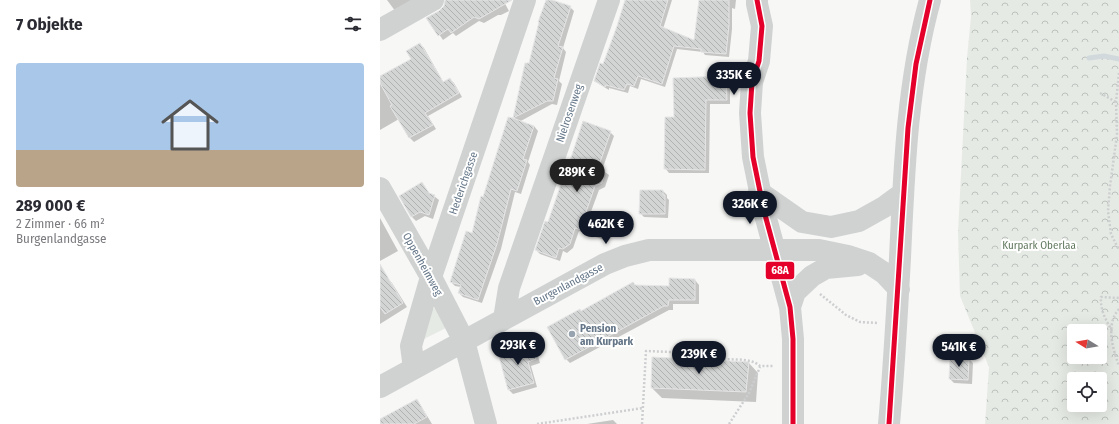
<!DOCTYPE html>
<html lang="de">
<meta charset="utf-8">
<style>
:root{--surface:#fff;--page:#f2f2f3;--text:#2b2b33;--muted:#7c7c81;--line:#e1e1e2;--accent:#111827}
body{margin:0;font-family:"Fira Sans Condensed",sans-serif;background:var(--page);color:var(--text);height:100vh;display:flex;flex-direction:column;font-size:15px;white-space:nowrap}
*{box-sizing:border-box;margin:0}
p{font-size:13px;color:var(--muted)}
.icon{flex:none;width:22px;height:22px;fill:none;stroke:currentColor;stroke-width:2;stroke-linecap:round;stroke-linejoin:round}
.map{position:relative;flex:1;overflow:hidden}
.sheet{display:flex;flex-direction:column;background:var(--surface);width:380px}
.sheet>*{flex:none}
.needle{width:26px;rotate:281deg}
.fabs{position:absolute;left:687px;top:324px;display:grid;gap:8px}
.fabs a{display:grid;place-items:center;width:40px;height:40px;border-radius:4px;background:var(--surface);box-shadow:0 4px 16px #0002;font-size:20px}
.price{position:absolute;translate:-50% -34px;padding:0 9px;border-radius:14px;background:var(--accent);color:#fff;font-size:13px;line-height:26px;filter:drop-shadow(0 1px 2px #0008)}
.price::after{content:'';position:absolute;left:50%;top:24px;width:12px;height:9px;margin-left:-6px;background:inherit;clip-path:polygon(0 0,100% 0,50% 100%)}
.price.selected{background:#222;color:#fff}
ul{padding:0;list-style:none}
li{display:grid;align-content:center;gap:8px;height:212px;padding:0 16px}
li+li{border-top:1px solid var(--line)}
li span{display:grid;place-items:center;height:124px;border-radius:4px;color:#555}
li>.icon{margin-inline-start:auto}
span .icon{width:72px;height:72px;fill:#fffc;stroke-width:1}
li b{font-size:17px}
h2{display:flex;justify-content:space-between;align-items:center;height:48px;padding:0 16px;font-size:17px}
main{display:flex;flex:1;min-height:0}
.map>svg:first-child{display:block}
.green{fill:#e6eae4}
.park{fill:url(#park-crowns);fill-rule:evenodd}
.shadow{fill:#0003}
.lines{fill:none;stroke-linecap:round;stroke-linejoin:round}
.stream{stroke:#d1d9dd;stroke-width:5}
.building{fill:url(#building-back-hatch);stroke:#e6e6e6}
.path{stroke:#cccecf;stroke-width:2.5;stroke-dasharray:2 2;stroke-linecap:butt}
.minor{stroke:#d0d2d2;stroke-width:22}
.bus-1-casing{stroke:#fff;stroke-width:8}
.bus-1{stroke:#e4002b;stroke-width:5}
.poi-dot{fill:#97a3ae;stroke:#fff;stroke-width:1.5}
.labels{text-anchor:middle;stroke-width:4;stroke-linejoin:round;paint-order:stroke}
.street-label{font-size:11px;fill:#647688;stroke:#fff}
.park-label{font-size:11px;fill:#637a60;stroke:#fff}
.poi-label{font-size:11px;font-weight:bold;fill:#647688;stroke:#fff;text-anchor:start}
.line-badge{stroke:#fff;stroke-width:1.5}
.badge-label{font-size:11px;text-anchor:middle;font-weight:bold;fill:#fff}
</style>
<main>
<section class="sheet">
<h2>7 Objekte<svg class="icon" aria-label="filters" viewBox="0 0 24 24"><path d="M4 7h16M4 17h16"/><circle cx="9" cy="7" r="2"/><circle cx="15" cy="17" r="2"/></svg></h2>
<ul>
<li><span style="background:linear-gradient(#a9c7e8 70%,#b9a48a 0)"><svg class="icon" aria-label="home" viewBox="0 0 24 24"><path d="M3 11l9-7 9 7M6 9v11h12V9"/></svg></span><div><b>289 000 €</b><p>2 Zimmer · 66 m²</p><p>Burgenlandgasse</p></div></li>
</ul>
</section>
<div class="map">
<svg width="739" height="424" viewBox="0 0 739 424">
<defs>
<pattern id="park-crowns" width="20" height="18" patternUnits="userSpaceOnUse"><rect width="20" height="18" fill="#e6eae4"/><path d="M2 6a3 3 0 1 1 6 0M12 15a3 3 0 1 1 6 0" fill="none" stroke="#bec2bf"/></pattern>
<pattern id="building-back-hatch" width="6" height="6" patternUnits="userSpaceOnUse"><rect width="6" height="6" fill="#d3d4d4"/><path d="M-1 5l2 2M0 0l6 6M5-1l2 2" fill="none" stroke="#afb1b2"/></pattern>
</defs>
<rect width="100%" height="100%" fill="#f7f7f6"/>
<!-- green -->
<path class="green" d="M56,308L68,327L44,339L50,309Z"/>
<!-- park -->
<path class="park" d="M590,0H739V424H605L609,367L580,296L578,232L587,58L591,16ZM694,331H720V357H694ZM694,379H720V405H694Z"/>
<!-- shadow -->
<path class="shadow" d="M7,0H38L16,12Z
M69,0H123L129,11L121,15H118L104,23L99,21L76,36L73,33L63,40L48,18L60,11Z
M167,0L190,7L194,11L183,48L186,52L179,81L182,84L177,105L172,104L139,122L154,126L158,131L148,162L150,165L141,194L135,192L121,249L102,303L83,297L79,293L81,287L75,286L71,282L93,234L104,198L133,120L146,64H149Z
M255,0H292L283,29L315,41L331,0H356L355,9L352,8V29L349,57L325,55L323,52L297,49L285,87L261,79L258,89L250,86L248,93L229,88V90L219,84L215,81Z
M40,44L44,48L64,83L70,79L74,83L82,97L48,116L56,129L34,142L30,138L19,119L0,130V78L32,59Z
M346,77L350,82V104H330L329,173H289L285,168L295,118L294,79Z
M230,132L234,136L222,170L229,175L225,187L219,190L209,217L228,224L232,228L227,241L199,231L193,248L187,253L183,251L180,261L160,254L156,250L183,186Z
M42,183L50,194L54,196L59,200L53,219L45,216L36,221L32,217L20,196Z
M283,191L287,195V198L289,200L288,218L264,217L260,213Z
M0,218L18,251L0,261Z
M8,279L12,283L27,307L0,324V284Z
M315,280L319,285V304H293V310H289L190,363L186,359L200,310L202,312L253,283L256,286L290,287Z
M152,345L156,349L160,363L151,366L157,387L133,394L129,390L119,354Z
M589,359L593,363L592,384L574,383L570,379Z
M368,362L378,373L376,402L282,398L272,388Z
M37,400L40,404L52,424H0V420Z
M233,420L237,424H207Z"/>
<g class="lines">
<!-- stream -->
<path class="stream" d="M709,58L724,56L739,59"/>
</g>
<!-- building -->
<path class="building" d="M65,0H132L99,19L94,17L71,33L68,29L58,36L46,18L59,11L64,6Z
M166,0H172L191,6L178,46L183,47L174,78L178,79L173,101H167L133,118L154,126L143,159L147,160L137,191L131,189L117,244L98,300L78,293L81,285L70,282L86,231L92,233L101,196L103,197L128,117L133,118L145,63H149L159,22H158Z
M245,0H288L280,26L314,40L319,0H349V25L346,54L321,52V49L294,46L282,84L258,76L254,86L247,84L244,90L226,85L225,87L214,81L220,63L223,64L237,26Z
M40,43L63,82L70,78L79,93L45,113L53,125L29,138L10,106L12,105L0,83V76L31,59L26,51Z
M346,76L347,100H326L325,170L284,169L285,117H294L293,78Z
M203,121L231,131L218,168L225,170L222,183L215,186L205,215L228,223L223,237L195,228L190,244L183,249L179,248L176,258L155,250L165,221L168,222L181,184L182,185Z
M42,182L49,193L55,195L49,215L40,212L31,217L19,196Z
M260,190H283V195H285V214H259Z
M0,264L23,303L5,314L0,307Z
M289,278L315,279V300H289L288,306H284L185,360L167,327L200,309L201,311L253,282L255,285L289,286Z
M152,344L156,359L148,362L154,383L128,390L118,353Z
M272,357L369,362L366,392L271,388Z
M570,357L589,358L588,380L569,379Z
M37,399L47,417L34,424H0V419Z"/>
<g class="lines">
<!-- path -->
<path class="path" d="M739,73L736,102L737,135L730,186L728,211L731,234L739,250
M720,93L736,102
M440,294L466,315L480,322L498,323
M739,309C725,325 733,349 739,366
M732,331C726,320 720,310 721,297L739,298
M157,424L263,408
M262,424L266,351L344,354V359C356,360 371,358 380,366H394
M349,424L369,393L380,367"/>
<!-- minor -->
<path class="minor" d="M377,0V4L382,26L379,61L372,82L370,113L373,157L384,211L410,307L413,339V424
M0,30L53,0
M0,188L51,277L84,341L106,424
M379,192L422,222L451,227L479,221L504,207L523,193
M410,307L415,292L432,276L446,268L478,265
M124,319L129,288L229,0
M34,368L31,346L51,277L145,0
M0,387L225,264L245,256L269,250H439L468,256L489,263L504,273L519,289
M509,424C514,369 517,313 520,258C524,171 527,84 550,0"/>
<!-- bus-1 casing -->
<g class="bus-1-casing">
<path id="bus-1" d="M377,0L382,26L379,61L372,82L370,113L373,157L384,211L410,307L413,339V424
M509,424L528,128L536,64L550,0"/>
</g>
<!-- bus-1 -->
<use href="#bus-1" class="bus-1"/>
</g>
<!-- markers -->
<circle class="poi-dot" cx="192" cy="334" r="4"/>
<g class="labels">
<!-- street labels -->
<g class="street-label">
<text transform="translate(189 113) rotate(-71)" y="4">Nielrosenweg</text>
<text transform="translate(83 183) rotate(-71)" y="4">Hederichgasse</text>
<text transform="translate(43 264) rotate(61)" y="4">Oppenheimweg</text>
<text transform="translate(188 284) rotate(-28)" y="4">Burgenlandgasse</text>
</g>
<!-- park labels -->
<g class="park-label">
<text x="659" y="249">Kurpark Oberlaa</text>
</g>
<!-- poi labels -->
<g class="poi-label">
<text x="200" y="332">Pension<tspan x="200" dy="13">am Kurpark</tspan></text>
</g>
</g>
<rect class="line-badge" x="385" y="261" width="30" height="19" rx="4" fill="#e4002b"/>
<g class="badge-label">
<text x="400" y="274">68A</text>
</g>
</svg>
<div class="fabs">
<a><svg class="needle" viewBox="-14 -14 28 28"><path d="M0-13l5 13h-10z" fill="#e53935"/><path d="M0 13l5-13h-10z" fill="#7c7c81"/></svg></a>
<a><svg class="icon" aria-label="locate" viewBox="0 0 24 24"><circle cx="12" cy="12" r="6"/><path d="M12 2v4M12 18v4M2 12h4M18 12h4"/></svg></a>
</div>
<b class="price" style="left:354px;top:96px">335K €</b>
<b class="price selected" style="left:197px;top:193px">289K €</b>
<b class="price" style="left:370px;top:225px">326K €</b>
<b class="price" style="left:226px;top:245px">462K €</b>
<b class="price" style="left:138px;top:366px">293K €</b>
<b class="price" style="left:579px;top:368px">541K €</b>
<b class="price" style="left:319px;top:375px">239K €</b>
</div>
</main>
